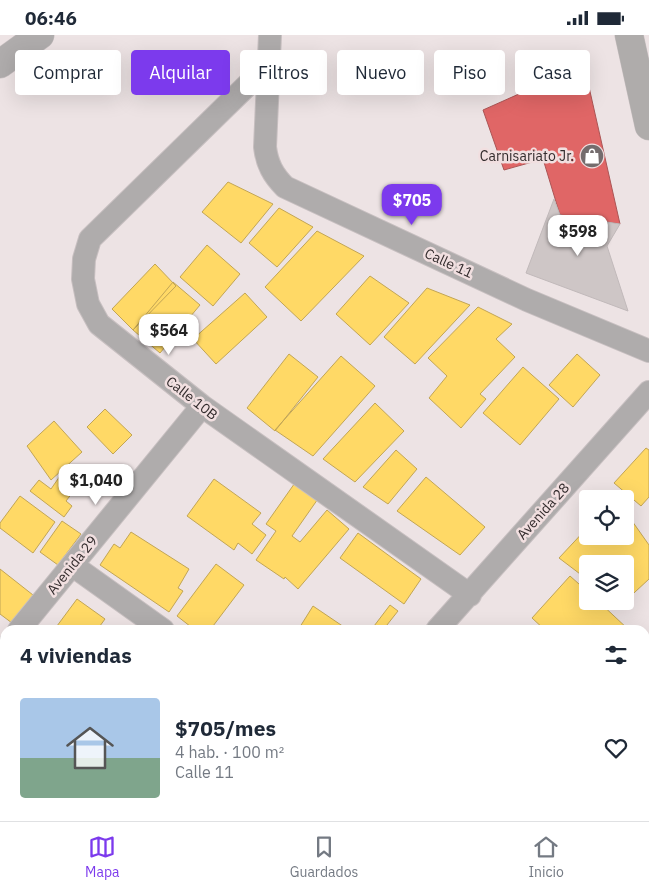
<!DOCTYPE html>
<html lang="es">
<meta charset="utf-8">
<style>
:root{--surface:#fff;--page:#f6f6f7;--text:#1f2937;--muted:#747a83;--line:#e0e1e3;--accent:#7c3aed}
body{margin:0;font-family:"IBM Plex Sans",sans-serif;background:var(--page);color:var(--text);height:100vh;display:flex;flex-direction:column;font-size:19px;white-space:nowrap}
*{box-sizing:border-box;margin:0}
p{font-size:16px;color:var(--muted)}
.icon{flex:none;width:28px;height:28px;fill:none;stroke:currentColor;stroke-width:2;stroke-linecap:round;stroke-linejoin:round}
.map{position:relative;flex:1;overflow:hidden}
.drawer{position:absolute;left:0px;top:590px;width:650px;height:196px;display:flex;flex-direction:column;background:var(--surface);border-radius:15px 15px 0 0;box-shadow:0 5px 20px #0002}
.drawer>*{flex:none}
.banner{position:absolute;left:15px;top:15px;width:620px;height:45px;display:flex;gap:10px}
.fabs{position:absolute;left:579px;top:455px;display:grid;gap:10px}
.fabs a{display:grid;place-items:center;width:55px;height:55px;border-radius:5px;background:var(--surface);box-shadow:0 5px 20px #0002;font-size:25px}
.price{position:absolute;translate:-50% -42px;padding:0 11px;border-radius:10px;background:#fff;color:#222;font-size:16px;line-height:32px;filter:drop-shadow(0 1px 2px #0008)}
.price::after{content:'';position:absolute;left:50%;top:30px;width:15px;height:11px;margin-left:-8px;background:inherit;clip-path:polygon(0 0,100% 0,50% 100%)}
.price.current{background:var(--accent);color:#fff}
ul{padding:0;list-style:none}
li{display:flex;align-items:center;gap:15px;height:125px;padding:0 20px}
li+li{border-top:1px solid var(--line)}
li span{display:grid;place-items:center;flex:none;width:140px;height:100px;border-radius:5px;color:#555}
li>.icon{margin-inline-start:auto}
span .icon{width:60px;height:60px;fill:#fffc;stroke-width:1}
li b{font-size:21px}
h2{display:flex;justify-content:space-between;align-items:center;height:60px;padding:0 20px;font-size:21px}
.chip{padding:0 18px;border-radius:5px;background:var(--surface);box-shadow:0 5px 20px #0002;font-size:18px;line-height:45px}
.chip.current{background:var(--accent);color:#fff}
.status{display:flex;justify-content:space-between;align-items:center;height:35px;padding:0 25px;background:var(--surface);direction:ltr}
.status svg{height:14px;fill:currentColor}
.tabs{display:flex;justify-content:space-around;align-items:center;height:70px;border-top:1px solid var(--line);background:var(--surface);font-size:14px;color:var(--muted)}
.tabs a{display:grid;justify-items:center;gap:2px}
.tabs .current{color:var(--accent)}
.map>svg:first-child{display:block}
.green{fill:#f7c9cc}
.homes{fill:#ffd966;stroke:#c2a555}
.shops{fill:#e06666;stroke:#ac5555}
.building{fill:#cec6c6;stroke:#c1b9ba}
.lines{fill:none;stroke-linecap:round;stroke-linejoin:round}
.minor-casing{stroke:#c7bfc0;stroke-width:24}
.tertiary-casing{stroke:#c7bfc0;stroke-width:29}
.secondary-casing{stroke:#c7bfc0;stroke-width:29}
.minor{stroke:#afacac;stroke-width:22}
.tertiary{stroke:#afacac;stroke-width:28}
.secondary{stroke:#afacab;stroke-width:28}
.labels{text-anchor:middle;stroke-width:5;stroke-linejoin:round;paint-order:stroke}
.poi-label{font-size:14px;fill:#332c2d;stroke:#f1dfe0;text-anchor:end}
.street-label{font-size:14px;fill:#332c2d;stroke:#f1dfe0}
</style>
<div class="status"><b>06:46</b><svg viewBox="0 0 49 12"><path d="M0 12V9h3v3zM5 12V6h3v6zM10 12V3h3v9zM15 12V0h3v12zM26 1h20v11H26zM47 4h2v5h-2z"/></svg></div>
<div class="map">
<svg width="649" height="786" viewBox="0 0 649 786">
<rect width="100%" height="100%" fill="#ede3e4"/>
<!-- green -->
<path class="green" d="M321,781H349L354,786H316Z"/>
<!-- homes -->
<path class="homes" d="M228,147L273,169L241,208L202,177Z
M279,173L313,192L277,232L249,208Z
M317,196L364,221L301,286L265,252Z
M207,210L240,239L213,271L180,242Z
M155,229L176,251L133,295L112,274Z
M370,241L409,268L370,310L336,279Z
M173,247L200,270L160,318L133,295Z
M427,253L470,270L415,329L384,302Z
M245,258L267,282L216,329L193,304Z
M478,272L512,289L496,304L515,322L480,359L486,364L461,393L429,363L447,341L428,323Z
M289,319L318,342L275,396L247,373Z
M577,319L600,340L573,372L549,350Z
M341,321L375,351L313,421L275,395Z
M523,332L559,364L520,410L483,378Z
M375,368L404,396L355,447L323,424Z
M105,374L132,400L113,419L87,392Z
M54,386L82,417L51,445L27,411Z
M646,413L649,415V462L641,471L614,448Z
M396,415L417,434L388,469L363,452Z
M60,441L76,453L66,466L72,471L64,482L30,456L39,445L51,454Z
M426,442L485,492L460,520L397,476Z
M214,444L261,478L252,489L266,500L252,519L238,508L234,515L187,481Z
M297,445L320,461L292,501L300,507L327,475L349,494L298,554L285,542L284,544L256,525L276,496L266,489Z
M20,461L55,487L33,518L0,493V488Z
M625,476L649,510V544L621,570L616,566H625V529H588V545L559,523L588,492V501H625Z
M62,486L81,499L58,530L40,517Z
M131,497L189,534L178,553L183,556L169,577L100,530L114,509L120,513Z
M358,498L421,544L404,569L340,523Z
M216,529L244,550L210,595H195L177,581Z
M0,534L33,560L12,588L0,579Z
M570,541L588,557V566H598L629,595H545L532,583Z
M77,564L105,584L97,595H54Z
M390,570L398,576L383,595H371Z
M313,571L344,592L342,595H298Z
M5,643V736L0,733V650Z
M649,650V695L645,692V655Z
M645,695L649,699V744L645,749Z
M13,781H19L26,786H9Z
M133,781H181L187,786H130Z
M349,781H388L383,786H354Z
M420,781H444L440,786H425Z
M509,781H543L548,786H505Z
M549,781H620L616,786H554Z"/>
<!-- shops -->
<path class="shops" d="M584,30L620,189L560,180L543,124L504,135L483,75Z"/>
<!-- building -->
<path class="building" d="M554,164L560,180L620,189L607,211L628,276L526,238Z"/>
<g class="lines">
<!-- minor casing -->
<g class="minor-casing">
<path id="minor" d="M270,0L265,112C267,129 273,140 285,152L527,265L649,316
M270,28L90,204L84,224L83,244L88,269L99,289L202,371L470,560
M72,530L163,595
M19,595L202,371
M437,595L649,357
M0,618L5,612
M0,749L5,753
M645,771L649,766
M41,781L46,786
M267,786L271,781"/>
</g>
<!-- tertiary casing -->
<g class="tertiary-casing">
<path id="tertiary" d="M0,29L40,0"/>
</g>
<!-- secondary casing -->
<g class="secondary-casing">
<path id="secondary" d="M629,0L649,91"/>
</g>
<!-- minor -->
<use href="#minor" class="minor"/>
<!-- tertiary -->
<use href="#tertiary" class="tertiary"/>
<!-- secondary -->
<use href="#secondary" class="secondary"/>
</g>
<!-- icons -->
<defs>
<g id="shop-disc" transform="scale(1.25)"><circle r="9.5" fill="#746c6d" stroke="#f1dfe0"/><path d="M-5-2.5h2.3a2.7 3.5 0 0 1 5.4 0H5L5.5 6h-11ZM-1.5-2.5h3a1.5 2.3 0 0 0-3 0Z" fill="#fff"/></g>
</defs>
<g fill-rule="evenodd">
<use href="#shop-disc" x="592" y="121"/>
</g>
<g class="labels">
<!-- poi labels -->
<g class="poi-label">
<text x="574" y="126">Carnisariato Jr.</text>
</g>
<!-- street labels -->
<g class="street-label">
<text transform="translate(449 228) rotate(25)" y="5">Calle 11</text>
<text transform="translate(192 363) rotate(38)" y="5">Calle 10B</text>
<text transform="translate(543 476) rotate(-48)" y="5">Avenida 28</text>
<text transform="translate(72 530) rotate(-51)" y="5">Avenida 29</text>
</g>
</g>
</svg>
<div class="fabs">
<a><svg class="icon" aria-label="locate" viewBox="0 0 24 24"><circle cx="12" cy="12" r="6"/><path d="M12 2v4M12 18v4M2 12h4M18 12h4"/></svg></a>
<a><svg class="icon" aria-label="layers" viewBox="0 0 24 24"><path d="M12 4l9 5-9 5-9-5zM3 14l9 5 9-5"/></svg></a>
</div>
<b class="price current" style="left:412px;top:191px">$705</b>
<b class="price" style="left:578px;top:222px">$598</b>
<b class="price" style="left:169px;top:321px">$564</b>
<b class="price" style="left:96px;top:471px">$1,040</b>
<div class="banner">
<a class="chip">Comprar</a>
<a class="chip current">Alquilar</a>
<a class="chip">Filtros</a>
<a class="chip">Nuevo</a>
<a class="chip">Piso</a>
<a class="chip">Casa</a>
</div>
<section class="drawer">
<h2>4 viviendas<svg class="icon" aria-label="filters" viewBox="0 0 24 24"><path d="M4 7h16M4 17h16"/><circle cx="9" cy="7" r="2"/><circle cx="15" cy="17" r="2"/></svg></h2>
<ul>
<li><span style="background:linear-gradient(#a9c7e8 60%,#7fa58c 0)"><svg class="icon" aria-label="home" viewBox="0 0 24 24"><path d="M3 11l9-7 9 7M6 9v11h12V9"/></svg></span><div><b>$705/mes</b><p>4 hab. · 100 m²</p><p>Calle 11</p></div><svg class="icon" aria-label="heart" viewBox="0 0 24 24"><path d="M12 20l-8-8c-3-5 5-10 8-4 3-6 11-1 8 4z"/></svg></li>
</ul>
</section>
</div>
<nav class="tabs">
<a class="current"><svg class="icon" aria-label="map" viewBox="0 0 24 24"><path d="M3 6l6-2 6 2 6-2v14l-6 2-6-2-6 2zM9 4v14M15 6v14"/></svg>Mapa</a>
<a><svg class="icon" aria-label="saved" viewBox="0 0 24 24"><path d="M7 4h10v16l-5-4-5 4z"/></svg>Guardados</a>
<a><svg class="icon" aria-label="home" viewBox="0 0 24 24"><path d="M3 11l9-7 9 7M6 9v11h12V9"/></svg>Inicio</a>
</nav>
